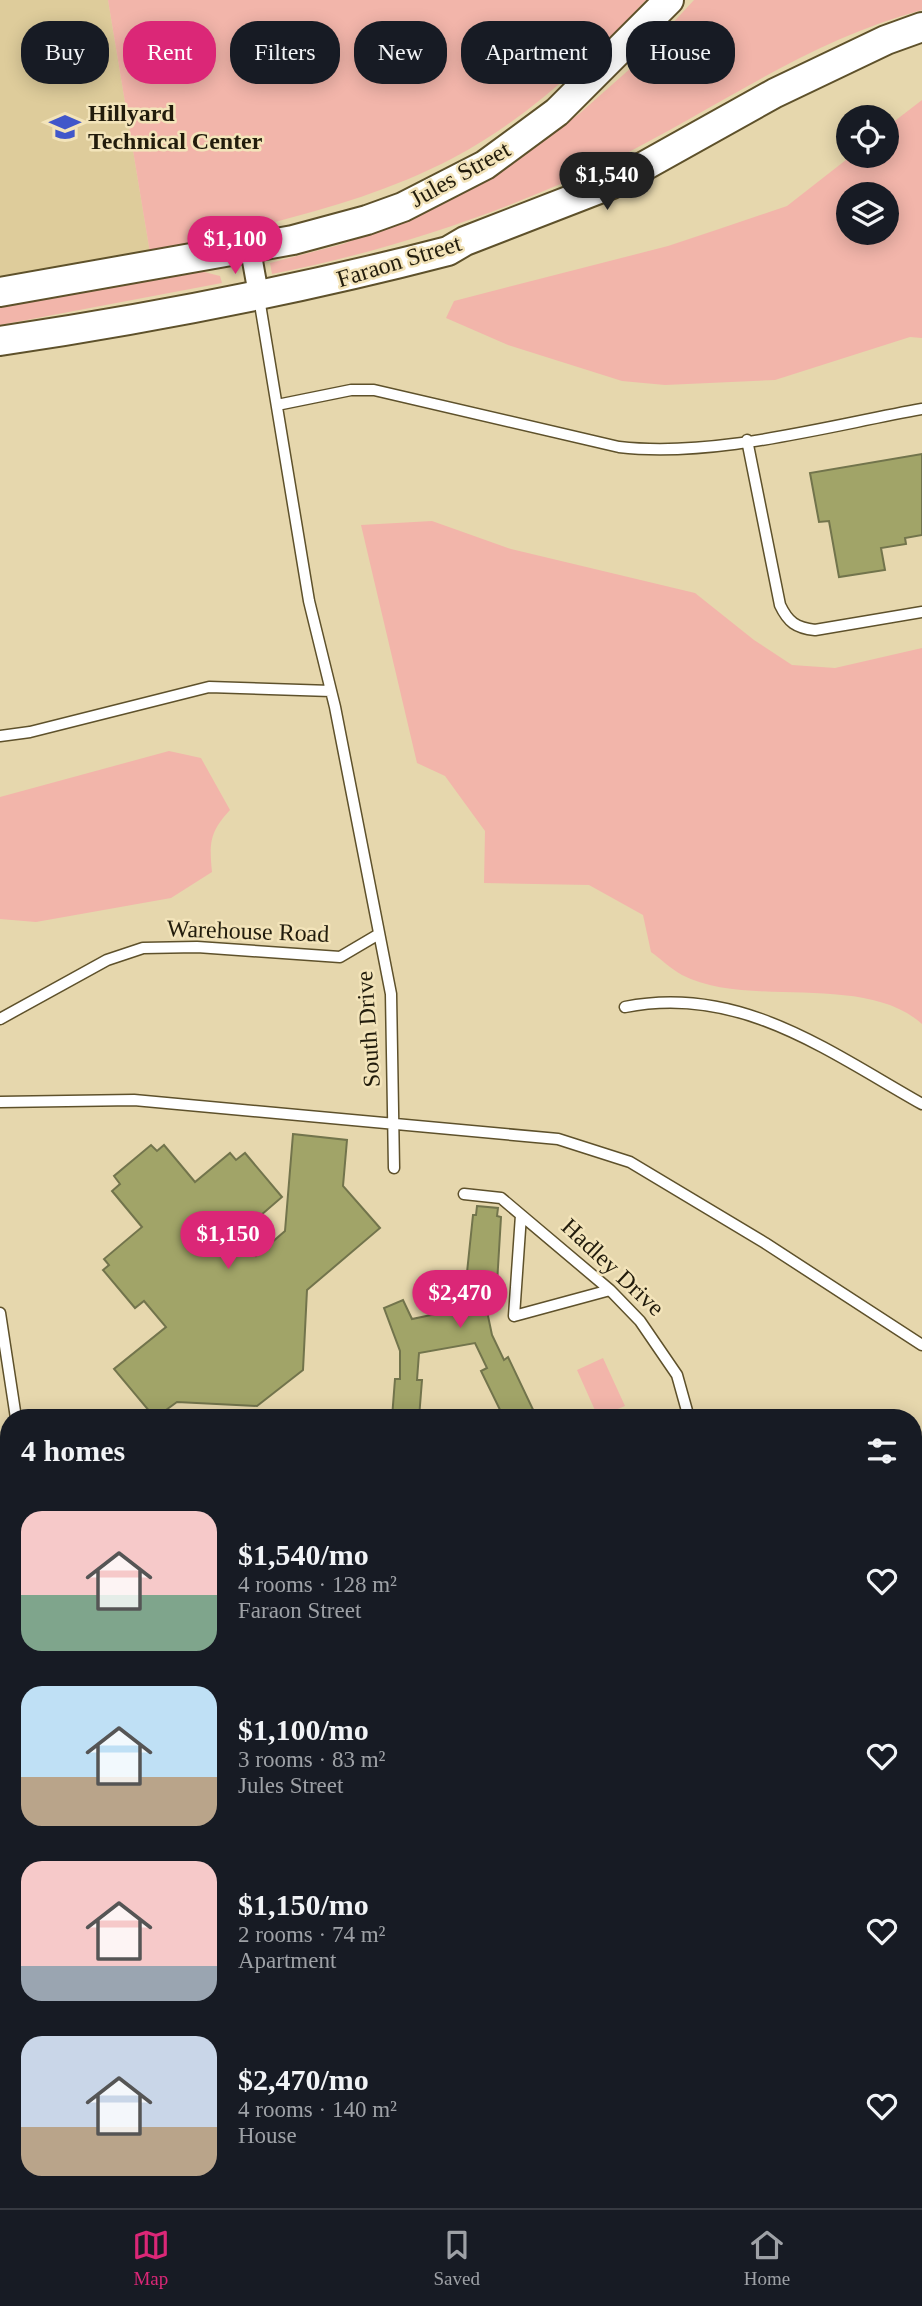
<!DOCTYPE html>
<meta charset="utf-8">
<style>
:root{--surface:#171b24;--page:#20242c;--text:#f1f3f6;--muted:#9ea1a6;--line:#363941;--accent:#db2777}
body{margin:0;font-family:"Times New Roman",serif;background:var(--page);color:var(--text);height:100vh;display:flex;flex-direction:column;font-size:26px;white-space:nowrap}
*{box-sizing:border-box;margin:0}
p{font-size:23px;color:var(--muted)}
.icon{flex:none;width:38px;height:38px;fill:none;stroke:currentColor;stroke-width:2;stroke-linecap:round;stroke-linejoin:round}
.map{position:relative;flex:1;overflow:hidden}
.drawer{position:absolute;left:0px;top:1409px;width:922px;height:800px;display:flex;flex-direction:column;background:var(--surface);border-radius:28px 28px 0 0;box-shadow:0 4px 18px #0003}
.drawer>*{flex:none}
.banner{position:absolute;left:21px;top:21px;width:880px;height:63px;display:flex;gap:14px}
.controls{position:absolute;left:836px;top:105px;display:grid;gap:14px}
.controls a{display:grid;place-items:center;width:63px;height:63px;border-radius:50%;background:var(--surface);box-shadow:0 4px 18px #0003;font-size:35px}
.price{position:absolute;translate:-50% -60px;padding:0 16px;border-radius:24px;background:var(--accent);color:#fff;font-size:23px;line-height:46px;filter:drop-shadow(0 2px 4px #0008)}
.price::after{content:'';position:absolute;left:50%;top:42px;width:21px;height:16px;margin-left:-10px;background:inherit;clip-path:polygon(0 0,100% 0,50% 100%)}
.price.selected{background:#222;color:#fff}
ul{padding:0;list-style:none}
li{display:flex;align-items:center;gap:21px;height:175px;padding:0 21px}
li span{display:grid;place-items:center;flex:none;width:196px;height:140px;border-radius:21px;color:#555}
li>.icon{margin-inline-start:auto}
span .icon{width:84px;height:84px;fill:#fffc;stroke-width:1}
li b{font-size:30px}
h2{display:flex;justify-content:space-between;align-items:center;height:84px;padding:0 21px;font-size:30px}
.tag{padding:0 24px;border-radius:28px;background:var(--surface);box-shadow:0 4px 18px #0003;font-size:24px;line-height:63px}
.tag.selected{background:var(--accent);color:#fff}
.tabs{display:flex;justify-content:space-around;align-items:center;height:98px;border-top:2px solid var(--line);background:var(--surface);font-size:19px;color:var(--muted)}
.tabs a{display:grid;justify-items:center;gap:4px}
.tabs .selected{color:var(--accent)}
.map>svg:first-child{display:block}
.built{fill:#decc9b}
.green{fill:#f2b5aa;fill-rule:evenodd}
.building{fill:#a1a468;stroke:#72744c;stroke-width:2}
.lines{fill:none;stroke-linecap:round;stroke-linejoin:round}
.lane-casing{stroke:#5e512b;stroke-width:13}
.street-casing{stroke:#5e512b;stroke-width:23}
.secondary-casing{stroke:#5e512b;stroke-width:32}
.primary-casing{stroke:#5e512b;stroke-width:35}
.lane{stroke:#fff;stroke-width:10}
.street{stroke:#fff;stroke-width:19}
.secondary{stroke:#fff;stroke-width:28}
.primary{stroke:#fff;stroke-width:32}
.labels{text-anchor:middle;stroke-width:5;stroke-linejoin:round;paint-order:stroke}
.poi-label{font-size:24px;font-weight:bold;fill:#221c0c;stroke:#f3e4ba;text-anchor:start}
.street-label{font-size:24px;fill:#221c0c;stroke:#f3e4ba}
</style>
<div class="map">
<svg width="922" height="2208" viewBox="0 0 922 2208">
<rect width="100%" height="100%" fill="#e6d7ad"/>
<!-- built -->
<path class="built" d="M0,0H108L150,253L0,282Z"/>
<!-- green -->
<path class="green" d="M108,0H646C589,60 527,119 453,158C394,189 330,208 267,224L252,234L150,253Z
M694,0H922V10C809,40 716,109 613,160C505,212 389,251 272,274L270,263L343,244L396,223L527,150L579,114L632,67Z
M922,100V338L910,337L775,380L665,385L622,381L508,345L446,318L454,301L668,246L722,228L787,206L851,156H887V127ZM849,194H887V233H849Z
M200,271L220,276L222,283L0,325V302Z
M432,521L511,549L695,593L754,640L792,665L835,668L922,648V1024C864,972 747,1009 682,975C671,969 661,959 651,952L643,915L589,885L484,883L485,831L445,776L417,763L361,525Z
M169,751L201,758L230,810C210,832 209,842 212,872L171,898L36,922L0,919V797Z
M603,1358L625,1406L598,1417L577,1370Z
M914,1502C922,1526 922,1611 914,1634Z"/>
<!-- building -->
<path class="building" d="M922,454V535L905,538L906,544L881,548L885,570L839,577L829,521L819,522L810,473Z
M293,1134L347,1140L343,1186L380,1228L307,1290L303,1370L257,1406L177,1402L155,1418L114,1369L166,1327L144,1301L135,1308L103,1270L109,1265L104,1259L142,1227L112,1191L120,1184L114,1176L151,1145L157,1151L164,1145L195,1182L230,1153L236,1160L245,1153L282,1197L238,1235L256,1256L285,1231Z
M477,1206L498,1208L497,1216L501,1217L497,1284H492L488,1316L492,1335L504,1360L508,1357L537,1418H504L481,1371L487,1368L475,1343L419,1353L417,1380H422L419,1418H392L395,1379H400V1351L384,1308L403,1300L412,1319L469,1307L471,1283L466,1282L473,1215H476Z"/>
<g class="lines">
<!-- lane casing -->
<g class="lane-casing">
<path id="lane" d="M259,298L309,601L335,707L391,994L394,1168
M277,405L351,390H374L619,447C714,458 827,426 922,409
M747,440L780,605C788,622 796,628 815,630L922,612
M0,736L30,732L209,687L331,691
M625,1007C739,984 828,1051 922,1104
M0,1019L107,960L143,948L197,947L340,957L379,934
M0,1102L134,1100L558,1139L630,1162L765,1243L922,1345
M464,1194L501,1198L610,1290L640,1321L677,1375L689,1418
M521,1215L514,1316L610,1290
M0,1313L16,1418
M0,1489L9,1487
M914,1493L922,1508
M914,1644L922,1627
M0,1719H9
M914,1750L922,1745
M0,2035H9
M0,2167L9,2168
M34,2208L39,2200"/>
</g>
<!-- street casing -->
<g class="street-casing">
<path id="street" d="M250,247L259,297
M914,2097L922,2095
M252,2200L253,2208"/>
</g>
<!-- secondary casing -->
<g class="secondary-casing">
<path id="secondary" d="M0,292L293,240L367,220L403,207L485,165L557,112L669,0
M0,341C153,318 298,290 448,251L465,241L612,184L775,93L886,40L922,27"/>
</g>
<!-- primary casing -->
<g class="primary-casing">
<path id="primary" d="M914,2187L922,2186
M796,2208L843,2200"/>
</g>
<!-- lane -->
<use href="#lane" class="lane"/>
<!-- street -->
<use href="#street" class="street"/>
<!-- secondary -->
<use href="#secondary" class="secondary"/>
<!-- primary -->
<use href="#primary" class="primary"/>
</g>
<!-- icons -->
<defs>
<g id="school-bare" transform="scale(2.415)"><path d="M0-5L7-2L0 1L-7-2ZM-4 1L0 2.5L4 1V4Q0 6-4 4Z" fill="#4157ca" stroke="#f3e4ba" stroke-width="2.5" paint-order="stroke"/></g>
</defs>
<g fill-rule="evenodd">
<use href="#school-bare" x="65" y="127"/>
</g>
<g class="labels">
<!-- poi labels -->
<g class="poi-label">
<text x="88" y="121">Hillyard<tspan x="88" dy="28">Technical Center</tspan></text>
</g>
<!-- street labels -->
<g class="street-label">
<text transform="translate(460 174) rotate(-29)" y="8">Jules Street</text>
<text transform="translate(399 261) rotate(-17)" y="8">Faraon Street</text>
<text transform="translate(248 931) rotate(2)" y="8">Warehouse Road</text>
<text transform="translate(368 1029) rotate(-94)" y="8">South Drive</text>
<text transform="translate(613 1267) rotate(43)" y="8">Hadley Drive</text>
</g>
</g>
</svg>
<div class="controls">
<a><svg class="icon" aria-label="locate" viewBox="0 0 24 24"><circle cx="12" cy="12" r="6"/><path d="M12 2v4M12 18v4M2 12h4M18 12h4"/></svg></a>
<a><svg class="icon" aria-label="layers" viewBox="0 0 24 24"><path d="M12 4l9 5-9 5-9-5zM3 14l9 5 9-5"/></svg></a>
</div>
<b class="price selected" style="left:607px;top:212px">$1,540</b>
<b class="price" style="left:235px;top:276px">$1,100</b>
<b class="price" style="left:228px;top:1271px">$1,150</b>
<b class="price" style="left:460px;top:1330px">$2,470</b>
<div class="banner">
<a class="tag">Buy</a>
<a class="tag selected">Rent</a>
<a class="tag">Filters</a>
<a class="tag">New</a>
<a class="tag">Apartment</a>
<a class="tag">House</a>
</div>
<section class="drawer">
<h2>4 homes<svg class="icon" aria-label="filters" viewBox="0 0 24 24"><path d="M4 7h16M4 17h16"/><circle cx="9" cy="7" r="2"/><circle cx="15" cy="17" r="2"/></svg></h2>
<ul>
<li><span style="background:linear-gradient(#f6c9c9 60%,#7fa58c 0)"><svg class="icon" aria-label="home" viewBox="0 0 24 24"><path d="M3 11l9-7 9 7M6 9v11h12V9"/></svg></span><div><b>$1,540/mo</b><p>4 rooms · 128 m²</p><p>Faraon Street</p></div><svg class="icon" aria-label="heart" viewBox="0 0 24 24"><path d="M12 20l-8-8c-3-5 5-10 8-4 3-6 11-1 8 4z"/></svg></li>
<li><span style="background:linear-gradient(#bfe0f5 65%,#b9a48a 0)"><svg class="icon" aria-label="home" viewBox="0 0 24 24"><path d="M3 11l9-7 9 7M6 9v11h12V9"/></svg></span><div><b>$1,100/mo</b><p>3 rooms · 83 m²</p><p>Jules Street</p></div><svg class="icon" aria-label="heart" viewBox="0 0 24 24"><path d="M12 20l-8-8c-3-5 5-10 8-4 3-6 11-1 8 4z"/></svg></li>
<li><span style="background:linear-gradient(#f6c9c9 75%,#9aa5b1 0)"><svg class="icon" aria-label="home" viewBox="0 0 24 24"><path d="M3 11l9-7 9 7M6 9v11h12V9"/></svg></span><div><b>$1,150/mo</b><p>2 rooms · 74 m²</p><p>Apartment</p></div><svg class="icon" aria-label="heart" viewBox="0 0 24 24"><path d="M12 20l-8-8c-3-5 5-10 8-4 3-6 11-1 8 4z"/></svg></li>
<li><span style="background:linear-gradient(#c9d6e8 65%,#b9a48a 0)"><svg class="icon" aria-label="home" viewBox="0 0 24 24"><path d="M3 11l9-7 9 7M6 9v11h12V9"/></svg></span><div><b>$2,470/mo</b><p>4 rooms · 140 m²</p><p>House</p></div><svg class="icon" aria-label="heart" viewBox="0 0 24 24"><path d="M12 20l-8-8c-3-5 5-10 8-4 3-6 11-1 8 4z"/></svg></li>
</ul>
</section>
</div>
<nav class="tabs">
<a class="selected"><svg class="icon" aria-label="map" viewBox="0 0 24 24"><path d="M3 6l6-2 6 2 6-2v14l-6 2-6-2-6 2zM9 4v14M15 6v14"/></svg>Map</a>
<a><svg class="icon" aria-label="saved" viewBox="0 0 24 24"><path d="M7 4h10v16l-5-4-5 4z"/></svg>Saved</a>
<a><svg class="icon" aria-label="home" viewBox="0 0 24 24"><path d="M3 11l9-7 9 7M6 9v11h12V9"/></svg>Home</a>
</nav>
